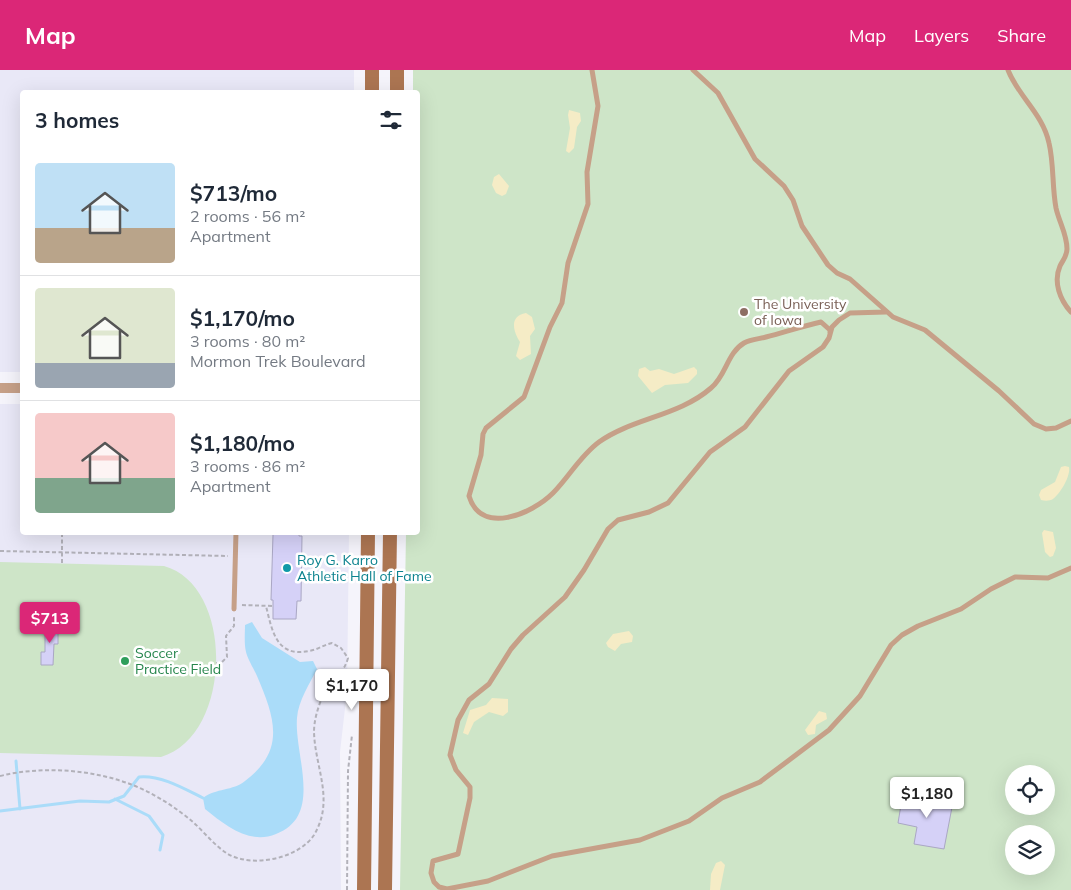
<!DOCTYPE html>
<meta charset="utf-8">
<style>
:root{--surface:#fff;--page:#f6f6f7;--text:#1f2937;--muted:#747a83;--line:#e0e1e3;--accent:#db2777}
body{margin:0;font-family:Mulish,sans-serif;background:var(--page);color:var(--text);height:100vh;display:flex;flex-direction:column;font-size:19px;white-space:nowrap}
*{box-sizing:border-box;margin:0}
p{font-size:16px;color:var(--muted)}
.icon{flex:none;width:28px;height:28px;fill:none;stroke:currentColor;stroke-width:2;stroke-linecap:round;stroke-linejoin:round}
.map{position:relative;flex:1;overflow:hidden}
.drawer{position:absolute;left:20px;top:20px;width:400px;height:445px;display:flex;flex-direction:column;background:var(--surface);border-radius:5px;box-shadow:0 5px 20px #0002}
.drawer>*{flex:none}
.controls{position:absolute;left:1005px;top:695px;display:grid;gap:10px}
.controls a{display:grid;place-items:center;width:50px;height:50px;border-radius:50%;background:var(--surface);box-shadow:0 5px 20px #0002;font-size:25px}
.price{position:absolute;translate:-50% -42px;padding:0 11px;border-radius:5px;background:#fff;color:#222;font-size:16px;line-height:32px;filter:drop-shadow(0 1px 2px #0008)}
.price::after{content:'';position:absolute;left:50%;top:30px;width:15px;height:11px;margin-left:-8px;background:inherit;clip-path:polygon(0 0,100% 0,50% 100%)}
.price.current{background:var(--accent);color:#fff}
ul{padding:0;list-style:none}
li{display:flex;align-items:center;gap:15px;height:125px;padding:0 15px}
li+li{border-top:1px solid var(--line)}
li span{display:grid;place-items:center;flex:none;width:140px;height:100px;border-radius:5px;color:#555}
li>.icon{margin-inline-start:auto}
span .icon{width:60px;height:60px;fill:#fffc;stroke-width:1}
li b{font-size:21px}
h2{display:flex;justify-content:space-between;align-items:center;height:60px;padding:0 15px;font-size:21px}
header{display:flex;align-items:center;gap:30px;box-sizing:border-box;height:70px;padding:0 25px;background:var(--accent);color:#fff}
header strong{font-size:24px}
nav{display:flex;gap:28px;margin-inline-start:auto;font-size:18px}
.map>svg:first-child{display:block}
.built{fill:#e9e8f7}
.green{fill:#cee5c8;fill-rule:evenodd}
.sand{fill:#f5ecc6}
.water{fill:#aadcf9}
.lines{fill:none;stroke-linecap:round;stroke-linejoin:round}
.stream{stroke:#aadcf9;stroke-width:3}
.building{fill:#d5d1f7;stroke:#aaa7c4}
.path{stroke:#b2b1b9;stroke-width:2;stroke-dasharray:4 2.5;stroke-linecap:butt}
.service{stroke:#c6a088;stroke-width:5}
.minor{stroke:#c6a088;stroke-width:10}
.secondary{stroke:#ac7552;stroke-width:14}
.education-dot{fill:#8d6e63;stroke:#fff;stroke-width:2}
.culture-dot{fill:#0f9aa8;stroke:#fff;stroke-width:2}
.leisure-dot{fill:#2e9e5b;stroke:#fff;stroke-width:2}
.labels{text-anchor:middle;stroke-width:5;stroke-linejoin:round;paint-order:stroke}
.education-label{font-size:14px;fill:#785e54;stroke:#fff;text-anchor:start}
.culture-label{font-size:14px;fill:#0d838f;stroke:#fff;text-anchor:start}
.leisure-label{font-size:14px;fill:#27864d;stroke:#fff;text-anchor:start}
</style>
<header>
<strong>Map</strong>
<nav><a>Map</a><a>Layers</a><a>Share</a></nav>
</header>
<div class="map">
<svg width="1071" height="820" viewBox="0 0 1071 820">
<rect width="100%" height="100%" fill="#f5f4fb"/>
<!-- built -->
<path class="built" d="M0,0H354V22H22V302H0Z
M0,334H22V462L349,463L347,621L340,682L341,820H0Z"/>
<!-- green -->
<path class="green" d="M413,0H1071V820H400L406,463L418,462V22H413ZM1014,704H1046V736H1014ZM1014,764H1046V796H1014Z
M0,492L164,496C236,516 232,667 161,687L0,683Z"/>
<!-- sand -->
<path class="sand" d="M569,40L580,43L581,51L577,57L574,78L569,83L566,81L570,58L568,45Z
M499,104L509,116L506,124L502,126L496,123L492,115L494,107Z
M526,243L532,247L535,259L530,266L531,284L520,290L516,286L520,272C513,261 509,246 526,243Z
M645,297L650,301L659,299L674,304L694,297L697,300V304L688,313L665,315L652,323L638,306L639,299Z
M1065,396L1069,397C1071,406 1060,424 1053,429C1050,431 1045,431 1041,430L1039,425L1041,420L1055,412L1061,397Z
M1044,460L1053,462L1056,478L1053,486L1050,487L1045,482L1042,463Z
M629,561L633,566L632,572L621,574L615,581L608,577L606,573L613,564Z
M492,628L508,629V642L503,646L489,642L474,652L468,665L463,663L470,640L486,635Z
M819,641L826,643L827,649L816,655L815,664L808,665L805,660Z
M721,791L725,795L720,820H710L711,804L716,793Z"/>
<!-- water -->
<path class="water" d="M252,552L262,568L300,592L313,591L317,599C310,613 298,631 297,648C294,685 324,746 276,764C249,775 225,755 205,739L203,728C216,718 233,721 245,711C286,680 275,648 257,606C254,599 248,590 246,582C244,574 245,563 245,555Z"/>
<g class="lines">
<!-- stream -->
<path class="stream" d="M16,691L20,739
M115,729L149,746L163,765L160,780
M0,741L80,731L109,732L124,726L139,707C161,705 183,718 203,728"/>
</g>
<!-- building -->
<path class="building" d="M275,462H299V466H302L301,531H297L296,549H273V530H271L273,465Z
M45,554H58V574H54L53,595H41V582H45Z
M903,723L953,732L944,779L914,774L917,757L898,753Z"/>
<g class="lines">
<!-- path -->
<path class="path" d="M0,481L228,486
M62,493V462
M242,535L273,536
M216,593H221L227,587L226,566L234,556V547
M0,706C41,696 90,699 130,714C152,722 177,738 194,753C205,763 216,777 228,784C252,798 298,789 314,765C335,730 315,698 314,662C314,649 319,633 325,622C333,610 344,603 348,588L341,578L332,573C323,575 317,580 309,581C276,588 272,560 266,536
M347,820L348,701L352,665"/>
<!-- service -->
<path class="service" d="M592,0L598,36L587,102L588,134L568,193L562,233L550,257L524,327L486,358L483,364L481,385L469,426C481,466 532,444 553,423C569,407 580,386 599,372C633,348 679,346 711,318C726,306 727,283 744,273C751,269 759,269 766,267C785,262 803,256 821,252L830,260V263
M693,0L718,23L755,89L784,116L793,130L802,156L828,195L837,203L850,209L893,247L925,260L999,321L1034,354L1046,359L1056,358L1071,351
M1008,0C1018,26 1043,44 1049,73C1054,94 1052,117 1056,138C1059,152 1067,164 1067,179C1067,186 1063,190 1060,196C1053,212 1060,230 1071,242
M886,242L850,243L839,250L832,257L829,268L823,277L789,301L745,357L710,382L668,433L649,442L618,450L608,459L584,500L565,527L523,565L511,579L489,614L469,630L458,650L450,685L456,700L470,717V728L458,784L433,791L431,803L434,812L439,817L447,819L488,811L552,786L640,770L689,751L722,728L760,712L829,660L860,626L891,575L902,565L918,556L961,539L991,519L1015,507L1048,508L1071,498
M234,539L236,462"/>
<!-- minor -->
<path class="minor" d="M0,318H22"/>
<!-- secondary -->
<path class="secondary" d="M372,22V0
M397,22V0
M364,820L368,462
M385,820L390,462"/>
</g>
<!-- markers -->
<circle class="education-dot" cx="744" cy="242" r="5"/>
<circle class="culture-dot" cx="287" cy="498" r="5"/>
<circle class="leisure-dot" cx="125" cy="591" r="5"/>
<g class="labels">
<!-- education labels -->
<g class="education-label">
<text x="754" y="239">The University<tspan x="754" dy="16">of Iowa</tspan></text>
</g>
<!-- culture labels -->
<g class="culture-label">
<text x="297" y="495">Roy G. Karro<tspan x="297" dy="16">Athletic Hall of Fame</tspan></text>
</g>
<!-- leisure labels -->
<g class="leisure-label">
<text x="135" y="588">Soccer<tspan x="135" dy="16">Practice Field</tspan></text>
</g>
</g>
</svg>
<div class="controls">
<a><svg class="icon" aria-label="locate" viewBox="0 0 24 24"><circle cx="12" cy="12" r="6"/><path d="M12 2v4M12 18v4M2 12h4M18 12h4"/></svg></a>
<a><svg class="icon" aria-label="layers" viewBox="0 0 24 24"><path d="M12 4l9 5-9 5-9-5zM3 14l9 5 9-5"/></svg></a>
</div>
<b class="price current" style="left:50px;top:574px">$713</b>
<b class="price" style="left:352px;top:641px">$1,170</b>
<b class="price" style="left:927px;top:749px">$1,180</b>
<section class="drawer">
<h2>3 homes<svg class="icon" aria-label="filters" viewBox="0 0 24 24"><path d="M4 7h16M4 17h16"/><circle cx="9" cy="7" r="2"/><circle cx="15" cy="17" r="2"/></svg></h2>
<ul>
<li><span style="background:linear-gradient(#bfe0f5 65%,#b9a48a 0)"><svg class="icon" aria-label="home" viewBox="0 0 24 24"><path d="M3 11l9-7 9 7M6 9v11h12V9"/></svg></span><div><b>$713/mo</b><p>2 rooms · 56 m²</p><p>Apartment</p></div></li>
<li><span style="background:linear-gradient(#dfe7d0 75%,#9aa5b1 0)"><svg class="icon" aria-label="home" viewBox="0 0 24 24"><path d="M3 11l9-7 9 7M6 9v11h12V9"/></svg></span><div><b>$1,170/mo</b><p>3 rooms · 80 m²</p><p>Mormon Trek Boulevard</p></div></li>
<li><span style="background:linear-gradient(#f6c9c9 65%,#7fa58c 0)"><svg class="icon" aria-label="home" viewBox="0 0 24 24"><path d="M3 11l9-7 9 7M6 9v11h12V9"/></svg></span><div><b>$1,180/mo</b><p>3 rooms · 86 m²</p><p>Apartment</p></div></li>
</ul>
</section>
</div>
